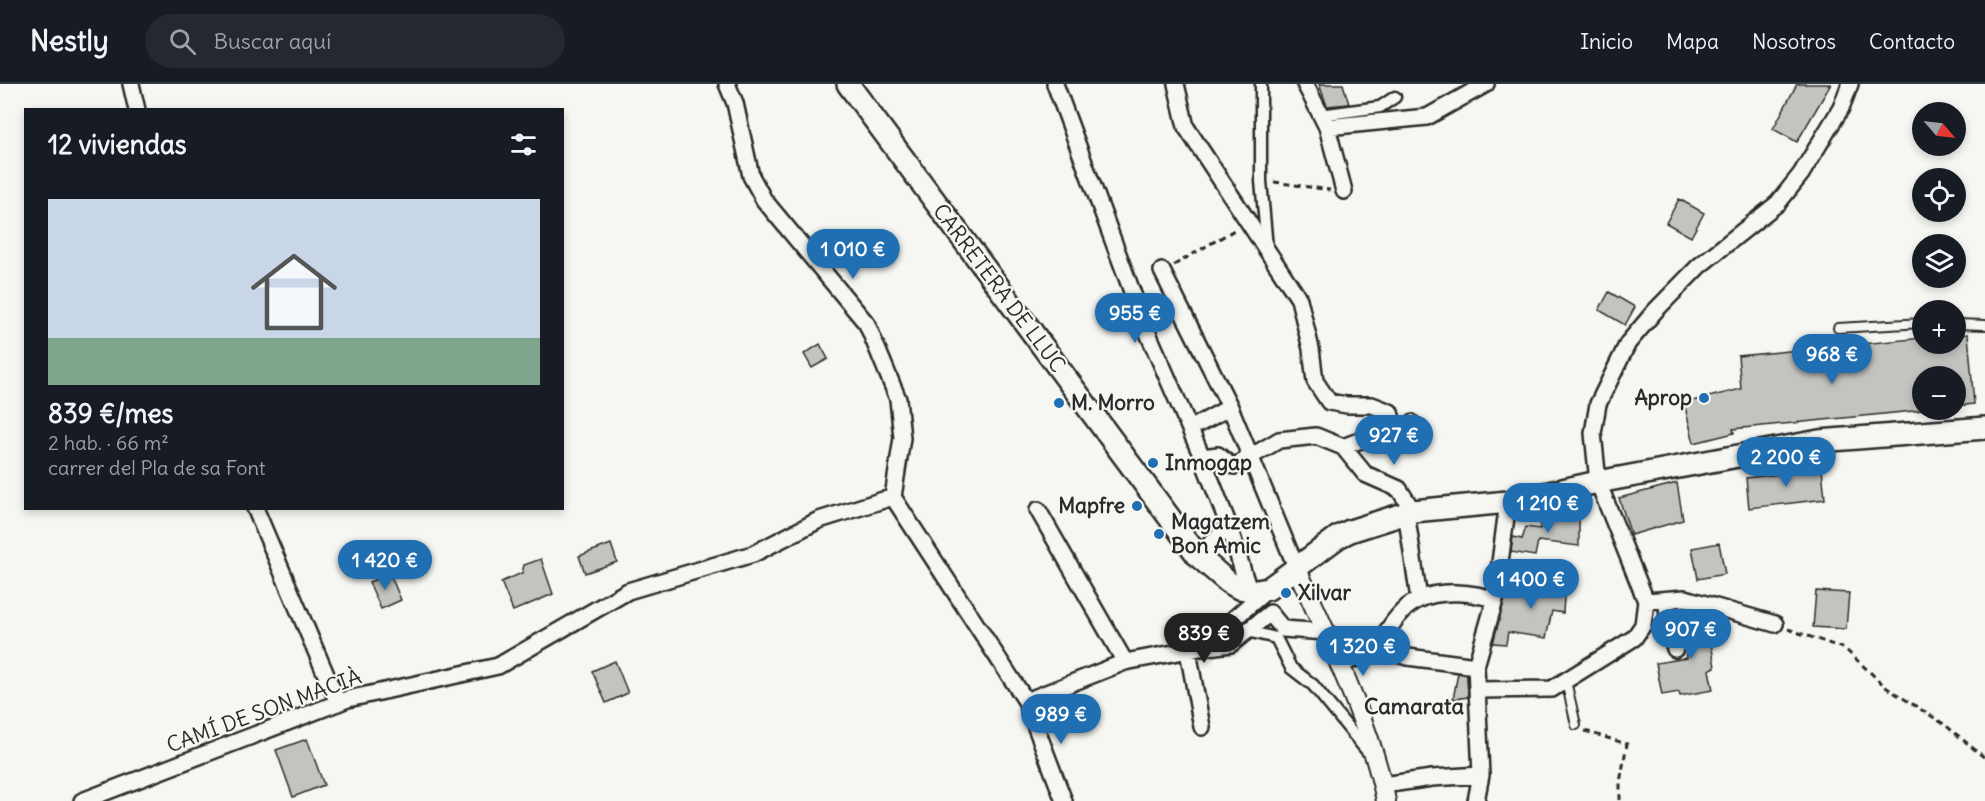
<!DOCTYPE html>
<html lang="es">
<meta charset="utf-8">
<style>
:root{--surface:#171b24;--page:#242831;--text:#f1f3f6;--muted:#9ea1a6;--line:#363941;--accent:#1f6fb2}
body{margin:0;font-family:Delius,sans-serif;background:var(--page);color:var(--text);height:100vh;display:flex;flex-direction:column;font-size:22px;white-space:nowrap}
*{box-sizing:border-box;margin:0}
p{font-size:20px;color:var(--muted)}
.icon{flex:none;width:33px;height:33px;fill:none;stroke:currentColor;stroke-width:2;stroke-linecap:round;stroke-linejoin:round}
.map{position:relative;flex:1;overflow:hidden}
.details{position:absolute;left:24px;top:24px;width:540px;height:402px;display:flex;flex-direction:column;background:var(--surface);border-radius:0px;box-shadow:0 3px 9px #0003}
.details>*{flex:none}
.needle{width:39px;rotate:118deg}
.tools{position:absolute;left:1912px;top:18px;display:grid;gap:12px}
.tools a{display:grid;place-items:center;width:54px;height:54px;border-radius:50%;background:var(--surface);box-shadow:0 3px 9px #0003;font-size:30px}
.price{position:absolute;translate:-50% -51px;padding:0 14px;border-radius:21px;background:var(--accent);color:#fff;font-size:20px;line-height:39px;filter:drop-shadow(0 2px 3px #0008)}
.price::after{content:'';position:absolute;left:50%;top:36px;width:18px;height:14px;margin-left:-9px;background:inherit;clip-path:polygon(0 0,100% 0,50% 100%)}
.price.current{background:#222;color:#fff}
ul{padding:0;list-style:none}
li{display:grid;align-content:center;gap:12px;height:318px;padding:0 24px}
li span{display:grid;place-items:center;height:186px;border-radius:0px;color:#555}
li>.icon{margin-inline-start:auto}
span .icon{width:108px;height:108px;fill:#fffc;stroke-width:1}
li b{font-size:26px}
h2{display:flex;justify-content:space-between;align-items:center;height:72px;padding:0 24px;font-size:26px}
header{display:flex;align-items:center;gap:36px;box-sizing:border-box;height:84px;padding:0 30px;background:var(--surface);border-bottom:2px solid var(--line)}
header strong{font-size:28px}
nav{display:flex;gap:33px;margin-inline-start:auto;font-size:21px}
.search{width:420px;height:54px;background:var(--page);display:flex;align-items:center;gap:15px;box-sizing:border-box;padding:0 21px;border-radius:33px;color:var(--muted);font-size:22px}
.map>svg:first-child{display:block}
.building{fill:#c3c3c0;stroke:#2b2b2b;stroke-width:1.5}
.lines{fill:none;stroke-linecap:round;stroke-linejoin:round}
.service-casing{stroke:#2b2b2b;stroke-width:12}
.pedestrian-casing{stroke:#2b2b2b;stroke-width:15}
.minor-casing{stroke:#2b2b2b;stroke-width:20}
.tertiary-casing{stroke:#2b2b2b;stroke-width:22}
.secondary-casing{stroke:#2b2b2b;stroke-width:26}
.path{stroke:#2b2b2b;stroke-width:3;stroke-dasharray:6 4.5;stroke-linecap:butt}
.service{stroke:#f6f6f2;stroke-width:8}
.pedestrian{stroke:#f6f6f2;stroke-width:10}
.minor{stroke:#f6f6f2;stroke-width:15}
.tertiary{stroke:#f6f6f2;stroke-width:18}
.secondary{stroke:#f6f6f2;stroke-width:21}
.poi-dot{fill:#1f6fb2;stroke:#f6f6f2;stroke-width:2}
.labels{text-anchor:middle;stroke-width:4.5;stroke-linejoin:round;paint-order:stroke}
.street-label{font-size:21px;fill:#2b2b2b;stroke:#f6f6f2}
.poi-label{font-size:21px;font-weight:bold;fill:#2b2b2b;stroke:#f6f6f2;text-anchor:start}
.neighbourhood-label{font-size:22px;font-weight:bold;fill:#2b2b2b;stroke:#f6f6f2}
</style>
<header>
<strong>Nestly</strong>
<div class="search"><svg class="icon" aria-label="search" viewBox="0 0 24 24"><circle cx="10" cy="10" r="6"/><path d="M15 15l6 6"/></svg>Buscar aquí</div>
<nav><a>Inicio</a><a>Mapa</a><a>Nosotros</a><a>Contacto</a></nav>
</header>
<div class="map">
<svg width="1985" height="717" viewBox="0 0 1985 717">
<rect width="100%" height="100%" fill="#f6f6f2"/>
<filter id="ink" filterUnits="userSpaceOnUse"><feTurbulence type="fractalNoise" baseFrequency=".0167" numOctaves="2"/><feDisplacementMap in="SourceGraphic" scale="12" xChannelSelector="R" yChannelSelector="G"/><feConvolveMatrix kernelMatrix="1 2 1 2 8 2 1 2 1" color-interpolation-filters="sRGB"/></filter>
<g filter="url(#ink)">
<!-- building -->
<path class="building" d="M1319,0H1343L1349,20L1327,22Z
M1797,0H1831L1797,58L1773,45Z
M1679,115L1704,129L1691,153L1666,139Z
M1609,208L1635,223L1625,241L1599,226Z
M1968,250L1974,320L1956,322V292H1923V326L1733,345L1734,349L1694,359L1684,319L1741,305L1738,272L1923,254V260H1956V251Z
M820,260L828,275L812,284L804,270Z
M1822,385L1825,415L1749,424L1746,394Z
M1677,399L1683,436L1631,451L1619,414Z
M1542,429L1579,435V462L1538,457L1535,472L1511,468L1513,453L1522,455L1526,443L1540,445Z
M1719,459L1725,490L1698,495L1692,464Z
M611,460L617,478L585,489L579,472Z
M541,475L553,510L513,527L501,498L522,489L524,481Z
M390,490L401,516L381,525L369,498Z
M1537,490L1565,496L1563,529L1552,527L1546,554L1508,548L1506,560L1493,559L1506,510L1532,511Z
M1816,507L1849,509L1846,545L1813,543Z
M1703,529L1715,533L1709,546L1715,583L1709,586L1713,606L1680,612L1679,608L1662,611L1656,579L1687,574L1682,534Z
M615,577L628,609L606,619L592,587Z
M1458,589L1467,591L1468,613L1453,615Z
M307,655L324,701L293,713L276,666Z"/>
<g class="lines">
<!-- service casing -->
<g class="service-casing">
<path id="service" d="M1956,240L1985,241
M1838,244L1923,239
M1394,343L1413,335L1426,351
M1566,597L1576,641"/>
</g>
<!-- pedestrian casing -->
<g class="pedestrian-casing">
<path id="pedestrian" d="M1261,0V97L1267,164
M1320,31L1380,23L1395,13
M1247,547L1276,554L1291,584L1313,601L1367,667"/>
</g>
<!-- minor casing -->
<g class="minor-casing">
<path id="minor" d="M131,0L137,26
M727,0L735,19L751,92L764,116L867,240L898,315L902,354L893,413L1026,617L1064,717
M1055,0L1144,240L1199,366L1229,442L1249,507
M1176,0L1186,43L1299,215L1311,265L1315,297L1329,318L1347,321H1372L1390,328L1394,343L1343,363
M1305,0L1327,43L1344,107
M1327,43L1427,33L1486,0
M1162,187L1230,323L1296,483
M1199,340L1230,323
M1202,373L1218,371L1230,381L1235,382L1279,356L1316,352L1343,363L1365,390L1399,405L1413,427
M255,424L338,619
M1038,426L1125,578
M1406,428L1419,515
M1198,472L1229,442
M1268,505L1200,564L1231,560L1270,529L1283,545L1326,548
M1667,516L1668,538L1675,565
M1646,517L1685,514L1775,540
M1376,564C1387,548 1399,525 1418,516C1440,505 1474,508 1495,516
M1188,567L1202,643
M1339,582L1376,564L1408,573L1476,582
M1478,606L1552,605L1634,554L1643,541L1646,517L1598,398L1593,349L1598,320L1628,259L1655,227L1699,182L1778,119L1801,90L1841,24L1850,0
M1026,617L1125,578L1200,564
M1383,701L1432,694L1481,691
M82,717L348,615L498,582L628,507L753,470L819,436L893,413
M1476,717L1481,691L1476,582L1495,516L1508,418"/>
</g>
<!-- tertiary casing -->
<g class="tertiary-casing">
<path id="tertiary" d="M1296,483C1328,554 1371,641 1386,717"/>
</g>
<!-- secondary casing -->
<g class="secondary-casing">
<path id="secondary" d="M848,0L1198,472L1228,498L1239,504L1257,507L1268,505L1338,453L1350,447L1413,427L1508,418L1598,398L1819,357L1985,344"/>
</g>
<!-- path -->
<path class="path" d="M1274,98L1330,106
M1174,181L1236,145
M1788,545L1845,565L1887,604L1944,640L1985,674
M1585,647L1627,660L1620,698V717"/>
<!-- service -->
<use href="#service" class="service"/>
<!-- pedestrian -->
<use href="#pedestrian" class="pedestrian"/>
<!-- minor -->
<use href="#minor" class="minor"/>
<!-- tertiary -->
<use href="#tertiary" class="tertiary"/>
<!-- secondary -->
<use href="#secondary" class="secondary"/>
</g>
</g>
<!-- markers -->
<g class="poi-dot">
<circle cx="1704" cy="314" r="6"/>
<circle cx="1059" cy="319" r="6"/>
<circle cx="1153" cy="379" r="6"/>
<circle cx="1137" cy="422" r="6"/>
<circle cx="1159" cy="450" r="6"/>
<circle cx="1286" cy="509" r="6"/>
</g>
<g class="labels">
<!-- street labels -->
<g class="street-label">
<text transform="translate(999 204) rotate(53)" y="7">CARRETERA DE LLUC</text>
<text transform="translate(264 627) rotate(-20)" y="7">CAMÍ DE SON MACIÀ</text>
</g>
<!-- poi labels -->
<g class="poi-label">
<text x="1692" y="321" text-anchor="end">Aprop</text>
<text x="1071" y="326">M. Morro</text>
<text x="1165" y="386">Inmogap</text>
<text x="1125" y="429" text-anchor="end">Mapfre</text>
<text x="1171" y="445">Magatzem<tspan x="1171" dy="24">Bon Amic</tspan></text>
<text x="1298" y="516">Xilvar</text>
</g>
<!-- neighbourhood labels -->
<g class="neighbourhood-label">
<text x="1414" y="630">Camarata</text>
</g>
</g>
</svg>
<div class="tools">
<a><svg class="needle" viewBox="-14 -14 28 28"><path d="M0-13l5 13h-10z" fill="#e53935"/><path d="M0 13l5-13h-10z" fill="#9ea1a6"/></svg></a>
<a><svg class="icon" aria-label="locate" viewBox="0 0 24 24"><circle cx="12" cy="12" r="6"/><path d="M12 2v4M12 18v4M2 12h4M18 12h4"/></svg></a>
<a><svg class="icon" aria-label="layers" viewBox="0 0 24 24"><path d="M12 4l9 5-9 5-9-5zM3 14l9 5 9-5"/></svg></a>
<a>+</a>
<a>−</a>
</div>
<b class="price" style="left:853px;top:196px">1 010 €</b>
<b class="price" style="left:1135px;top:260px">955 €</b>
<b class="price" style="left:1832px;top:301px">968 €</b>
<b class="price" style="left:1394px;top:382px">927 €</b>
<b class="price" style="left:1786px;top:404px">2 200 €</b>
<b class="price" style="left:1548px;top:450px">1 210 €</b>
<b class="price" style="left:385px;top:507px">1 420 €</b>
<b class="price" style="left:1531px;top:526px">1 400 €</b>
<b class="price" style="left:1691px;top:576px">907 €</b>
<b class="price current" style="left:1204px;top:580px">839 €</b>
<b class="price" style="left:1363px;top:593px">1 320 €</b>
<b class="price" style="left:1061px;top:661px">989 €</b>
<section class="details">
<h2>12 viviendas<svg class="icon" aria-label="filters" viewBox="0 0 24 24"><path d="M4 7h16M4 17h16"/><circle cx="9" cy="7" r="2"/><circle cx="15" cy="17" r="2"/></svg></h2>
<ul>
<li><span style="background:linear-gradient(#c9d6e8 75%,#7fa58c 0)"><svg class="icon" aria-label="home" viewBox="0 0 24 24"><path d="M3 11l9-7 9 7M6 9v11h12V9"/></svg></span><div><b>839 €/mes</b><p>2 hab. · 66 m²</p><p>carrer del Pla de sa Font</p></div></li>
</ul>
</section>
</div>
